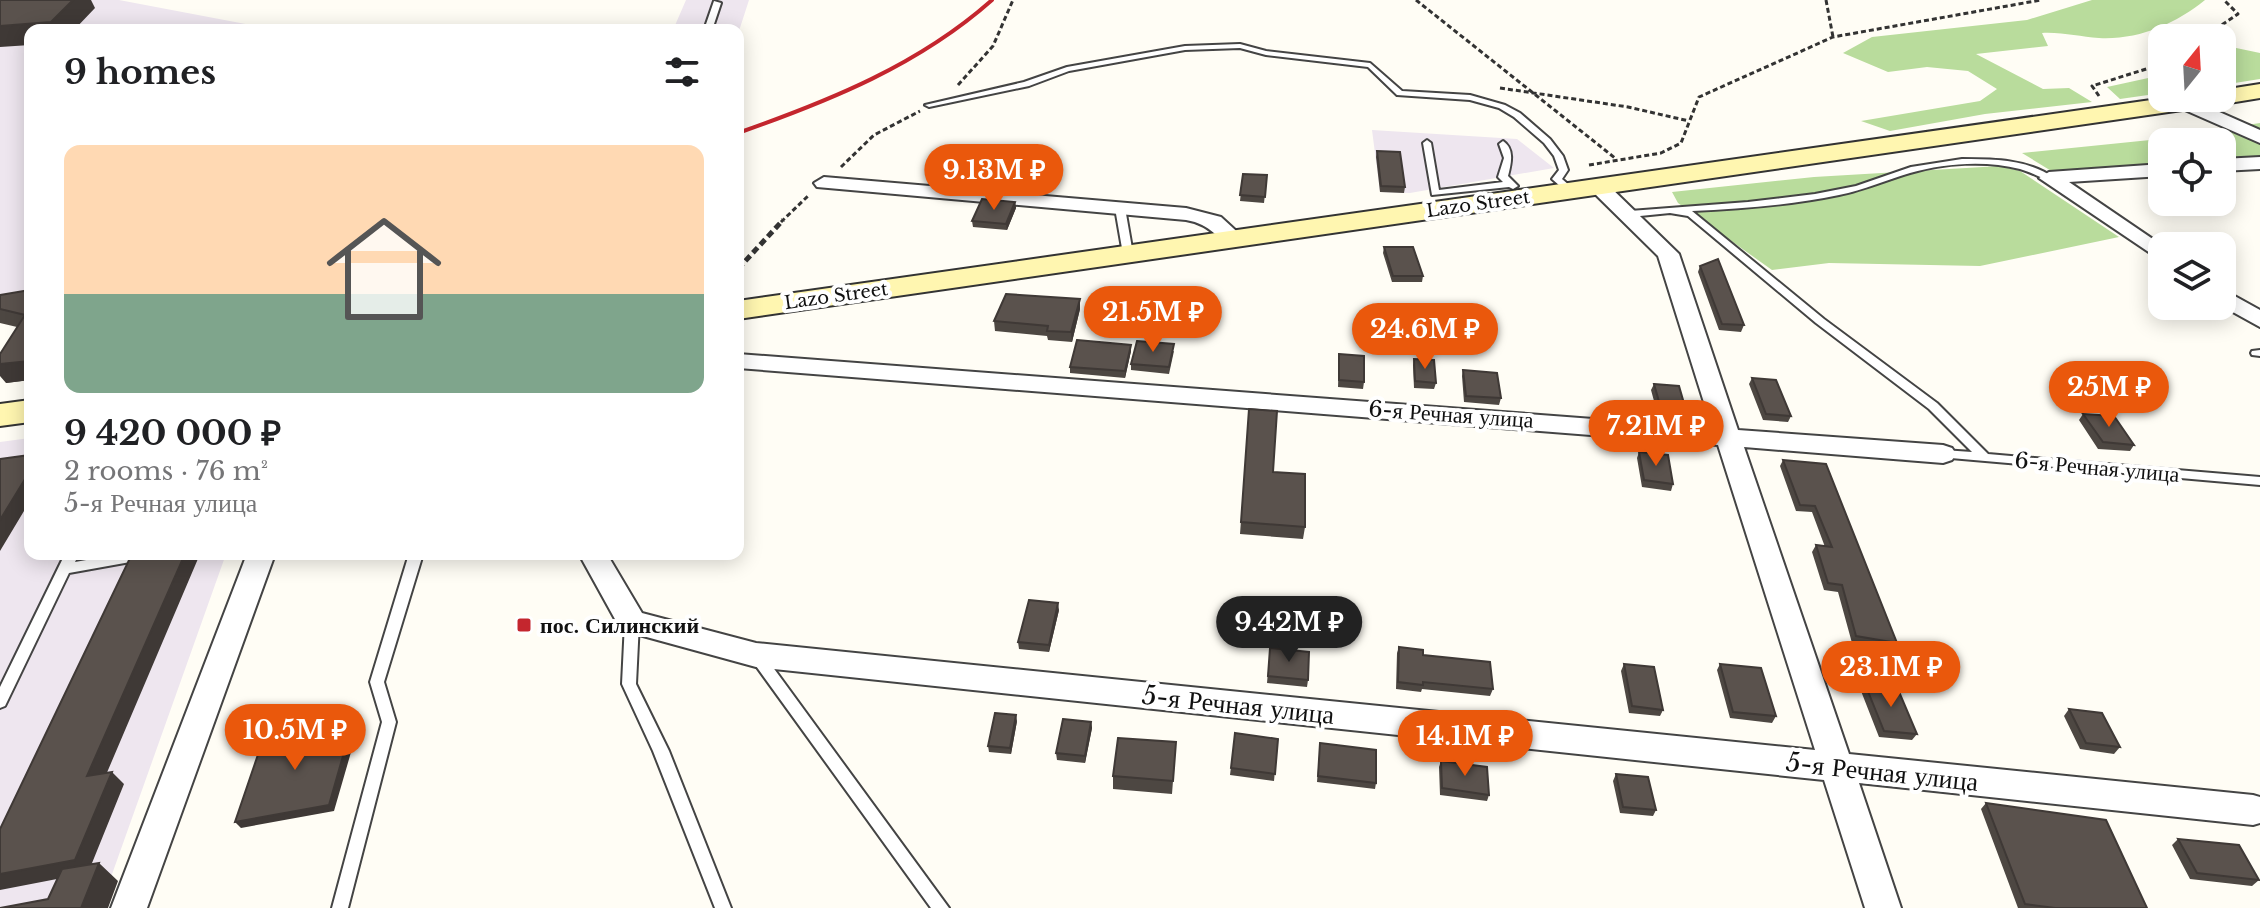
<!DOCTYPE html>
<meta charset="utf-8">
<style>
:root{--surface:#fff;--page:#f2f2f2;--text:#202124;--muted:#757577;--line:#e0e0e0;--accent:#ea580c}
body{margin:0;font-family:"Libre Baskerville",serif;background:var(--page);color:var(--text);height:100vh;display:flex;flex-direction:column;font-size:30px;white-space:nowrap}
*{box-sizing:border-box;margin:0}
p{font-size:26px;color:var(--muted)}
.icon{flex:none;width:44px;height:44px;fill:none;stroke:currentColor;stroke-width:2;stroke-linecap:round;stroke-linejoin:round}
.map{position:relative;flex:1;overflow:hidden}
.side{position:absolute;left:24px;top:24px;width:720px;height:536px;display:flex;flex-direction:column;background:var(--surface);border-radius:16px;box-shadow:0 4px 20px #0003}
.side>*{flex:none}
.needle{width:52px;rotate:18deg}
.fabs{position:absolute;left:2148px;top:24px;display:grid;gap:16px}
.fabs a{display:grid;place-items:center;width:88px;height:88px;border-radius:16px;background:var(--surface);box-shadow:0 4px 20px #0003;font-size:40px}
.price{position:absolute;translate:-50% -68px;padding:0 18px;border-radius:28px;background:var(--accent);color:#fff;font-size:26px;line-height:52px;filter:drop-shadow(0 2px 4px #0008)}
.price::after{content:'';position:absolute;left:50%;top:48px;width:24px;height:18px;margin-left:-12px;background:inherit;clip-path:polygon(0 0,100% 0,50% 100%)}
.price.on{background:#222;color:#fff}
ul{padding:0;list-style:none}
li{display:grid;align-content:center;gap:16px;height:424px;padding:0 40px}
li+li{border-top:2px solid var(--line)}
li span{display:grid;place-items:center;height:248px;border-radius:16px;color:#555}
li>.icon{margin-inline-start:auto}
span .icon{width:144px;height:144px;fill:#fffc;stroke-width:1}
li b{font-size:34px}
h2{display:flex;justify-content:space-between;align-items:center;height:96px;padding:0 40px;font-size:34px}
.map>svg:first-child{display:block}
.industrial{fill:#eee6ef}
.forest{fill:#b9dc9c}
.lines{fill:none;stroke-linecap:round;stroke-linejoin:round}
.lane-casing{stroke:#444;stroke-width:4}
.street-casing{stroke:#444;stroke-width:4}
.secondary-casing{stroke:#333;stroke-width:4}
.path-far1{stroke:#333;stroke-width:3;stroke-dasharray:5 3;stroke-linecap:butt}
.path{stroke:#333;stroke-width:5;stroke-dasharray:7 4;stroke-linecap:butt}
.lane{fill:#fff;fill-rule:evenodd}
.street{fill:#fff;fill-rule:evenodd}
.secondary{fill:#fff6b0;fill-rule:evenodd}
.rail{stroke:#c4262e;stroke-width:4}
.wall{fill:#4d4742}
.shaded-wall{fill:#3f3936}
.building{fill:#5a524d;stroke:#3f3936;stroke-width:2}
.poi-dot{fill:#c4262e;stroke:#fff;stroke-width:3}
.labels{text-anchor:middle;stroke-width:8;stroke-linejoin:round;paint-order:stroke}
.far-street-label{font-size:18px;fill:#111;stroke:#fff}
.street-label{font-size:22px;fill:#111;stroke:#fff}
.poi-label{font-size:22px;font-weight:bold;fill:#111;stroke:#fff;text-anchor:start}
.near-street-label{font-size:26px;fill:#111;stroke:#fff}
</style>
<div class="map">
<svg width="2260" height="908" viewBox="0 0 2260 908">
<rect width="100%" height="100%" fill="#fffdf5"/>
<!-- industrial -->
<path class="industrial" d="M76,0H119L277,30H30V305L0,309V7Z
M686,0H749L738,34V30H673Z
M1372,130L1517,139L1554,168L1410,193L1380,192Z
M30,438V554H226L100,908H0V442Z"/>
<!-- forest -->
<path class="forest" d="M2092,0H2205C2175,24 2139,40 2099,38C2080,37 2063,32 2042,33L2048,46L1976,54L2043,89L2069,88L2092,102L1985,114L1890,131L1861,121L1980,101L1997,89L1968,71L1927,67L1888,72L1843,53L1872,37L2027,20Z
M2222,45L2260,53V79L2222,85Z
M2162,75V93L2120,99L2107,87Z
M2260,123V159L2232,161L2222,157V142H2188L2174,136Z
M2160,139L2167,142H2162V164L2053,172L2022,153Z
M2000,166L2020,171L2119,237L1980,266L1829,263L1772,270L1678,203L1672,192L1814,177Z"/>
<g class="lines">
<!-- lane casing -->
<g class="lane-casing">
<path id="lane" d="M714,1L721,3L712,30H704Z
M1240,44L1266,51L1370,63L1402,91L1470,95L1505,105L1520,113L1550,139L1563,156L1568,170L1562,179L1576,191L1571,194L1568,193L1552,179L1559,170L1554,156L1544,143L1514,117L1499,108L1470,100L1397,95L1368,67L1266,55L1240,48L1185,50L1069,71L1029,86L929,107L925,105L1024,82L1067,67L1185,46Z
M1427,140L1431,143L1439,190L1503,182L1498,177L1504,158L1499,144L1503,141C1515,149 1511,164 1508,176L1518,186L1513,189L1509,187L1432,195L1423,143Z
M1962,159C1993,159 2028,159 2054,178L2049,181C2039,177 2031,172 2020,169C1986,160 1944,163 1910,173C1886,180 1864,190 1839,195C1791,205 1741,209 1692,211L1824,319L1937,403L1988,454L2260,477V485L1939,457L1937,454L1939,451L1943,450L1972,452L1929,409L1816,323L1688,216L1670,213L1630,217L1625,214L1630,211L1748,202L1815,194L1856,186L1911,167Z
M1120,205L1125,208L1133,254L1128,257L1123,254L1115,208Z
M2260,350V356L2252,355L2251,353L2252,351Z
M65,554H79L75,562L120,554H154L152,557L147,559L69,573L5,706L0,708V687Z
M409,554H423L384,682L396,722L348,908H332L382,722L370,682Z
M632,617L637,618L639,622L636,684L669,751L731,908H715L653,751L622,684L625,622L627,618Z
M756,649L761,651L949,908H931L751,659L749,655L751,651Z"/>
</g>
<!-- street casing -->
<g class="street-casing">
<path id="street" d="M2178,99H2190L2260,130V143L2178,107Z
M2260,157V169L2222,171V159Z
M2162,164V176L2069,182L2163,246L2162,261L2039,178L2049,172Z
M824,177L1186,208L1221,217L1245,239L1234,245C1217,241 1212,224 1186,220L817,187L814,183Z
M1599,181L1606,183L1679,254L1738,430L1943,445L1952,448L1956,454L1952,460L1943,463L1744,447L1849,754L2253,795L2260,797V823L2253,825L1859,783L1901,908H1865L1824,780L756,667L621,630L579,554H607L642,613L756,643L1815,750L1718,445L738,368V354L1712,428L1658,256L1592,191L1589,187L1592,183Z
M2222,289L2260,310V327L2222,306Z
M247,554H275L147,908H111Z"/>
</g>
<!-- secondary casing -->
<g class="secondary-casing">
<path id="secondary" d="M2260,84V98L2217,105L738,319V301L2165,98H2222V90Z
M30,400V422L0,426V404Z"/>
</g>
<!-- path-far1 -->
<path class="path-far1" d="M1416,0L1615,158
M1826,0L1833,37
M2202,38L2238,14L2224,0
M958,85L993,46L1013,0
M1500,88L1628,107L1689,121
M2099,96L2092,86L2162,64
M1589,165L1661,153L1681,143L1699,97L1833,37L2041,0
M841,167L874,135L920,111
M781,222L809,195"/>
<!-- path -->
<path class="path" d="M738,269L783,220"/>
<!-- lane -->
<use href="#lane" class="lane"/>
<!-- street -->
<use href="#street" class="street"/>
<!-- secondary -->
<use href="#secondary" class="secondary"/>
<!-- rail -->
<path class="rail" d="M738,133C829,101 919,65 992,0"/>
</g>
<!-- wall -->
<path class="wall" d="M1377,151L1405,187L1404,193L1380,192L1376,157Z
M1018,167L1019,171L1028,177L1022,191L989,188V182Z
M1243,174L1267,175L1264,203L1240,201Z
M1015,202L1016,208L1007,230L973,227L972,221Z
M1384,247L1423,276L1422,282H1392L1383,253Z
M1700,266L1744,325L1741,332L1719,330L1698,272Z
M30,290V380L6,383L17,327L0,323V295Z
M1080,309L1072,342L1048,340L1047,336L995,331L994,321Z
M1131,351L1125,378L1070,373V367Z
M1174,351L1169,374L1131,370V364Z
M1339,354L1364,382L1363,389L1338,387Z
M1414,359L1436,383L1434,389L1414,388L1413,365Z
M1463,370L1501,398L1499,405L1464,402L1462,376Z
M1752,378L1791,416L1788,422L1763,420L1749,384Z
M1654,384L1685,407L1683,414L1657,412L1651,390Z
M1249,409L1273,472L1305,527L1303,539L1240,534Z
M2083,414L2134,445L2130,451L2098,449L2079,420Z
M1639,452L1673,484L1671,491L1642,487L1637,458Z
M1783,460L1826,464L1897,643L1893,649L1852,643L1838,592L1824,590L1812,552L1816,545L1825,547L1812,512L1796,511L1780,466Z
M1059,610L1049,652L1019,649L1018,642Z
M1399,647L1423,655L1493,689L1490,696L1422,689L1421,692L1396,689L1397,653Z
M1270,648L1308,680L1307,687L1267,683Z
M1624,664L1663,710L1660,716L1629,713L1621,671Z
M1720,664L1776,716L1772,723L1730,718L1717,670Z
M1865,684L1917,734L1912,740L1879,737L1861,691Z
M2069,709L2120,747L2114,754L2080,749L2064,716Z
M1017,721L1011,754L989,752L988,746Z
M1091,722L1092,728L1085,763L1057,760L1056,753Z
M1235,733L1278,739L1274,781L1230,775Z
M1176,742L1172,794L1113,789V776Z
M1320,743L1376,783L1375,789L1317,782Z
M1441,761L1489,795L1487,801L1440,795L1439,767Z
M1616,774L1656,810L1653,816L1620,813L1613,781Z
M1986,803L2147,908H2018L1981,809Z
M2178,839L2259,880L2252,886L2190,879L2172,845Z"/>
<!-- shaded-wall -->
<path class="shaded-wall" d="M73,0H91L95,8L74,30H30V45L0,47V26Z
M1027,172L1028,177L1022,191V185Z
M1015,202L1016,208L1007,230L1006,224Z
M1080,299V309L1072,342L1071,332Z
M1131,345V351L1125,378V371Z
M30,361V380L6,383L0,376V364Z
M30,471V501L0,551V520Z
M185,554H200L100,789L87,776Z
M1058,603L1059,610L1049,652V645Z
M1016,715L1017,721L1011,754L1010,748Z
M353,721L358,728L334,811L241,828L235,822Z
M1091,722L1092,728L1085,763V756Z
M112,772L124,784L88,873L0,890V874Z
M99,863L118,881L108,908H81Z"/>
<!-- building -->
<path class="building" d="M0,0H73L51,22L0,26Z
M1377,151L1400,152L1405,187L1381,186Z
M996,166L1018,167L1017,171L1027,172L1022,185L989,182Z
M1243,174L1267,175L1265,197L1240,195Z
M982,199L1015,202L1006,224L972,221Z
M1384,247H1413L1423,276H1393Z
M1718,259L1744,325L1722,324L1700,266Z
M30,290V361L0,364V354L25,315L0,309V295Z
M1006,294L1080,299L1071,332L1047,331L1048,326L994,321Z
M1077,340L1131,345L1125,371L1070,367Z
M1137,341L1174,344L1169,367L1131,364Z
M1339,354L1364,356V382L1339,380Z
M1414,359L1434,360L1436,383L1415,381Z
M1463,370L1497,373L1501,398L1466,396Z
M1752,378L1776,380L1791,416L1766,414Z
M1654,384L1679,386L1685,407L1660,405Z
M1249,409L1277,411L1273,472L1305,474V527L1241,522Z
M2083,414L2114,416L2134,445L2103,442Z
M1639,452L1668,455L1673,484L1644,480Z
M30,455V471L0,520V459Z
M1783,460L1826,464L1897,643L1856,636L1842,585L1828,583L1816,545L1832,547L1815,506L1800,505Z
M134,554H185L87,776L112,772L75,860L0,874V829L130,558Z
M1029,600L1058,603L1049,645L1018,642Z
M1399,647L1423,650V655L1490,662L1493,689L1423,682V685L1398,682Z
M1270,648L1309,652L1308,680L1268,676Z
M1624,664L1654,667L1663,710L1632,706Z
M1720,664L1761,668L1776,716L1733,712Z
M1865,684L1897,687L1917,734L1884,731Z
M2069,709L2102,713L2120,747L2086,743Z
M995,713L1016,715L1010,748L988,746Z
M1063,719L1091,722L1085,756L1056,753Z
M353,721L329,805L235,822L264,737Z
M1235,733L1278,739L1275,774L1231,768Z
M1118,738L1176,742L1173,781L1113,776Z
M1320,743L1376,750V783L1318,776Z
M1441,761L1487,767L1489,795L1442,788Z
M1616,774L1648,777L1656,810L1623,807Z
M1986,803L2106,820L2147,908H2055L2025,904Z
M2178,839L2239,845L2259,880L2197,873Z
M99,863L81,908H0L48,899L62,869Z"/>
<!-- markers -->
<rect class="poi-dot" x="516" y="617" width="16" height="16" rx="4"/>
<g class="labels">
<!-- far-street labels -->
<g class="far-street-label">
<text transform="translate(1478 204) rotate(-8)" y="6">Lazo Street</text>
<text transform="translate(836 296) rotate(-8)" y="6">Lazo Street</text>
</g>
<!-- street labels -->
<g class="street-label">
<text transform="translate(1451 414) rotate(4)" y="8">6-я Речная улица</text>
<text transform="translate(2097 467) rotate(5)" y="8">6-я Речная улица</text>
</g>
<!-- poi labels -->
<g class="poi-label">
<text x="540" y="633">пос. Силинский</text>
</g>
<!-- near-street labels -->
<g class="near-street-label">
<text transform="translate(1238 705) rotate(6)" y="9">5-я Речная улица</text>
<text transform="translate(1882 772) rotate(6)" y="9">5-я Речная улица</text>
</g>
</g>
</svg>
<div class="fabs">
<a><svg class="needle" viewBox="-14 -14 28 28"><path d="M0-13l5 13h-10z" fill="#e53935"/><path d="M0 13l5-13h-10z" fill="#757577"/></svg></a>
<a><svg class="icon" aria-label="locate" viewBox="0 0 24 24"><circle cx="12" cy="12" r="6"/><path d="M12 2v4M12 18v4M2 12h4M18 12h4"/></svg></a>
<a><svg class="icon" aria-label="layers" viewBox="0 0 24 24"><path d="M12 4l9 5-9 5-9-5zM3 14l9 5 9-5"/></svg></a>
</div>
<b class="price" style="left:994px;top:212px">9.13M ₽</b>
<b class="price" style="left:1153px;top:354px">21.5M ₽</b>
<b class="price" style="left:1425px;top:371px">24.6M ₽</b>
<b class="price" style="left:2109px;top:429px">25M ₽</b>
<b class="price" style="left:1656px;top:468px">7.21M ₽</b>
<b class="price on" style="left:1289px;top:664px">9.42M ₽</b>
<b class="price" style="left:1891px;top:709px">23.1M ₽</b>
<b class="price" style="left:295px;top:772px">10.5M ₽</b>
<b class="price" style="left:1465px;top:778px">14.1M ₽</b>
<section class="side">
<h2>9 homes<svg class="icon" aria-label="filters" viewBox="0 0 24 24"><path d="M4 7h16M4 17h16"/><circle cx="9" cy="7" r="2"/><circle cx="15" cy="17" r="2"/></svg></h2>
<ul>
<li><span style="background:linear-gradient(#ffd9b3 60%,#7fa58c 0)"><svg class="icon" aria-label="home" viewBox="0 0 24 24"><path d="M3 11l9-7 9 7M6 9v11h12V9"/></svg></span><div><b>9 420 000 ₽</b><p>2 rooms · 76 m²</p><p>5-я Речная улица</p></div></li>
</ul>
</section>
</div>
